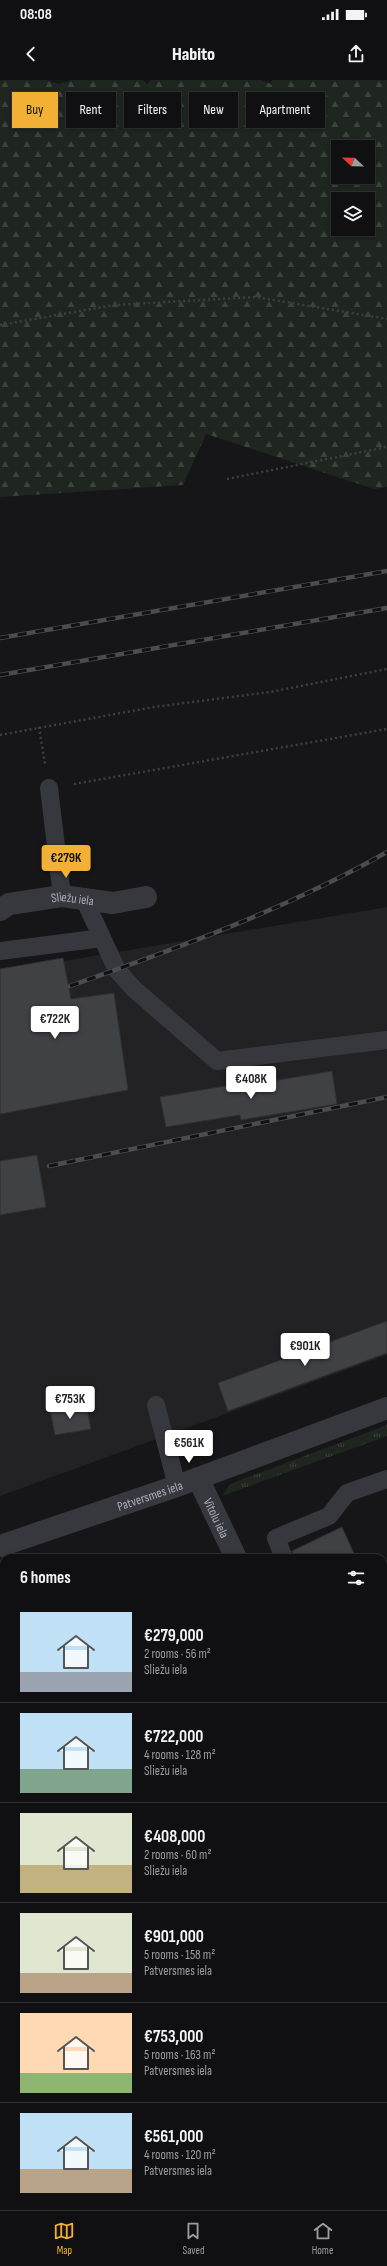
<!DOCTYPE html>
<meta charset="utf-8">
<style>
:root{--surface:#101012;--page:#1e1e20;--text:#f1f3f6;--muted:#9c9d9f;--line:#303032;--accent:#f2b134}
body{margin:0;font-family:"Sofia Sans Condensed",sans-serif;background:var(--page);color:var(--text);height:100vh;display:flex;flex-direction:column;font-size:15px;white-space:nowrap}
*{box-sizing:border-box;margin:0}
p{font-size:13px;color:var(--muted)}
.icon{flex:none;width:22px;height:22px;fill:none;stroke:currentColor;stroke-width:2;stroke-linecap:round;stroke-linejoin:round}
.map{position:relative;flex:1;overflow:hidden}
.panel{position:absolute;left:0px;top:1474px;width:387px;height:656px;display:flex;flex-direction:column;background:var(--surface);border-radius:12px 12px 0 0;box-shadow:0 2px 6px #0003,0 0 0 1px var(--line)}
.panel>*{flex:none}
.banner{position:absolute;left:12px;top:12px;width:363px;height:36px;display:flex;gap:8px}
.needle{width:26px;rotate:292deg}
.buttons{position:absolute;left:331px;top:60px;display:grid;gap:8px}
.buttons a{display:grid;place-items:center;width:44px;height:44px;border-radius:0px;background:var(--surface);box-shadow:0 2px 6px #0003,0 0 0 1px var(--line);font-size:20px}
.price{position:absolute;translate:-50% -34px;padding:0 9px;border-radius:4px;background:#fff;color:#222;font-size:13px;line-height:26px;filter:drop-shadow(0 1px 2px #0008)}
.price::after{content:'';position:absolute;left:50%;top:24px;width:12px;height:9px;margin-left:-6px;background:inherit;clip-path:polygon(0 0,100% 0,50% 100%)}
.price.on{background:var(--accent);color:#111}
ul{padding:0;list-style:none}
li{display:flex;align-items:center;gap:12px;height:100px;padding:0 20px}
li+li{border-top:1px solid var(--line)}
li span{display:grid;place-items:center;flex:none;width:112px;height:80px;border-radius:0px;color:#555}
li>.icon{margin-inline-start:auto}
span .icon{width:48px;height:48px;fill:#fffc;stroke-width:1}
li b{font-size:17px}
h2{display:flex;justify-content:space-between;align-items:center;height:48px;padding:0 20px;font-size:17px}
.tag{padding:0 14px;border-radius:0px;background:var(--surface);box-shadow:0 2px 6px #0003,0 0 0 1px var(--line);font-size:14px;line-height:36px}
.tag.on{background:var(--accent);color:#111}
.status{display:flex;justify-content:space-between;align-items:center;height:28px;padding:0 20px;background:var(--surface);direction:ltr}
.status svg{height:11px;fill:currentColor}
header{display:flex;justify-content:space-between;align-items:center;height:52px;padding:0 20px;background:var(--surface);font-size:18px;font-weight:800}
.dock{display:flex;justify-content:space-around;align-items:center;height:56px;border-top:1px solid var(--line);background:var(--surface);font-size:11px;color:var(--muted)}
.dock a{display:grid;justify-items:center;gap:2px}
.dock .on{color:var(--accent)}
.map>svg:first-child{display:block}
.built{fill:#222225}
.grass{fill:url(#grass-tufts)}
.forest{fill:url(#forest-firs);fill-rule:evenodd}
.building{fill:#404145;stroke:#303034}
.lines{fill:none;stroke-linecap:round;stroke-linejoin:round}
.path{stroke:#3d3f44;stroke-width:2.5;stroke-dasharray:2 3;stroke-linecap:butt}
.lane{stroke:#37383d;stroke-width:18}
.street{stroke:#37383d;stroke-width:22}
.rail-casing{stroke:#4a4c52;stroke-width:4.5}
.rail{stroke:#111113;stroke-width:3;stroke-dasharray:9;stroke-linecap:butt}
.labels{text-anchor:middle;stroke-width:3;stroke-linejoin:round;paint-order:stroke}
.street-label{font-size:13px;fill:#a8adb8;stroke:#111113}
</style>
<div class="status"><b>08:08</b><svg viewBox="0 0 49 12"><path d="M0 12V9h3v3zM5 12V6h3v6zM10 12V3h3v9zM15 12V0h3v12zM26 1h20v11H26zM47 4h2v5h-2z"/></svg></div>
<header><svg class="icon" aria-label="back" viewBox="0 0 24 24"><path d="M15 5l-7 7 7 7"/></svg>Habito<svg class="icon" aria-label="share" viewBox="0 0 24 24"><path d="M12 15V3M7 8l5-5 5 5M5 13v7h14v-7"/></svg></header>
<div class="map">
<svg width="387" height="2130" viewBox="0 0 387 2130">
<defs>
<pattern id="grass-tufts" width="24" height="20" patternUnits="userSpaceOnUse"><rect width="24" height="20" fill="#1e261f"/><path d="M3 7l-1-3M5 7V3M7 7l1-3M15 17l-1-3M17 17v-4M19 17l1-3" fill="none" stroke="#3c433d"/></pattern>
<pattern id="forest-firs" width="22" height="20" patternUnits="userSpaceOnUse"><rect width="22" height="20" fill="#1e261f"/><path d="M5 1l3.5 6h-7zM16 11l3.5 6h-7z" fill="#3c433d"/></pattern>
</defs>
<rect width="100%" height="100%" fill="#161618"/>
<!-- built -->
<path class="built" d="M387,827V1275L0,1416V889L63,878V881Z
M0,1616L4,1628V2126H371L370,2130H0Z"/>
<!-- grass -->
<path class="grass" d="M387,1345V1356L222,1416L230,1404Z"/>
<!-- forest -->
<path class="forest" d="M0,0H46L59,4L72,0H143L147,4L151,0H261L271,4L272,0H387V407L374,409L206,354L183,405L0,417ZM338,67H368V97H338ZM338,119H368V149H338Z"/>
<!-- building -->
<path class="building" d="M63,878L71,919L114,913L128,1010L0,1034V889Z
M332,991L337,1024L241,1040L240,1035L166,1047L160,1017L231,1005V1008Z
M37,1075L46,1127L0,1135V1081Z
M387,1241V1273L228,1331L218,1303Z
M86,1324L91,1349L55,1355L50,1330Z
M342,1447L356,1478H294L292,1471Z"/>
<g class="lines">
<!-- path -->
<path class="path" d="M0,245L114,225L256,217L387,239
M227,399L387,367
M39,647L45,684
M0,655L154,627L270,612L387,589
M74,704L387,649"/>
<!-- lane -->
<path class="lane" d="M49,708L62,816
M84,819L117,890L134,909L217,981L387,960
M0,871L102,858
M156,1325L177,1406
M284,1478L276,1458L329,1436L347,1413L387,1399
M383,1648L387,1647
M0,1742L4,1754
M0,2101L4,2100"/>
<!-- street -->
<g class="street">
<path id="s1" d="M0,830L9,824L62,816L113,823L146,817"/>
<path id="s2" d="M198,1398L236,1478"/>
<path id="s3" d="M0,1466L177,1406L387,1328"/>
<path d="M383,1794L387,1802"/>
</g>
<!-- rail casing -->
<g class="rail-casing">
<path id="rail" d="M0,558L387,491
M0,595L387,528
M70,906C178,868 287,829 387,772
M49,1086L387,1017"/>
</g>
<!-- rail -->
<use href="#rail" class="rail"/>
</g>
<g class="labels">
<!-- street labels -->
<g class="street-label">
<text dy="5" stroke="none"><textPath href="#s1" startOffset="75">Sliežu iela</textPath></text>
<text dy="5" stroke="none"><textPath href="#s3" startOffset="158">Patversmes iela</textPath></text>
<text dy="5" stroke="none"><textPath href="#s2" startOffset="44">Vītolu iela</textPath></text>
</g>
</g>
</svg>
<div class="buttons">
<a><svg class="needle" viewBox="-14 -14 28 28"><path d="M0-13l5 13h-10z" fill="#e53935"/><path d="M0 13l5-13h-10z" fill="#9c9d9f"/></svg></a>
<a><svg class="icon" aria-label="layers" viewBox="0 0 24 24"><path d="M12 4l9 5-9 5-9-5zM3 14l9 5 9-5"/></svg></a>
</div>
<b class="price on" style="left:66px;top:799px">€279K</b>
<b class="price" style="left:55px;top:960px">€722K</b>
<b class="price" style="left:251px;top:1020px">€408K</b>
<b class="price" style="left:305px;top:1287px">€901K</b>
<b class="price" style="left:70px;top:1340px">€753K</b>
<b class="price" style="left:189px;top:1384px">€561K</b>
<div class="banner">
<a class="tag on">Buy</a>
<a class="tag">Rent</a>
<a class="tag">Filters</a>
<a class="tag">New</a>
<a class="tag">Apartment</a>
</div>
<section class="panel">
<h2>6 homes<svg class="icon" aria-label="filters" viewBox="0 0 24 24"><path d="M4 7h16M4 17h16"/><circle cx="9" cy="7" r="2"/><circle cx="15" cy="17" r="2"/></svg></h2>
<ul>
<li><span style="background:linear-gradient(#bfe0f5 75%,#9aa5b1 0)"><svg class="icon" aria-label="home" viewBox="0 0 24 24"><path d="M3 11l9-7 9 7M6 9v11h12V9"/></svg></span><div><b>€279,000</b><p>2 rooms · 56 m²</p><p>Sliežu iela</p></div></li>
<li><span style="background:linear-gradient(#bfe0f5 70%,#7fa58c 0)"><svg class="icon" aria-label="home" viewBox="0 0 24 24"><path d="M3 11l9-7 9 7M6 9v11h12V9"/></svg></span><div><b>€722,000</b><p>4 rooms · 128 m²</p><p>Sliežu iela</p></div></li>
<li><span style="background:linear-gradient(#dfe7d0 65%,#c2b280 0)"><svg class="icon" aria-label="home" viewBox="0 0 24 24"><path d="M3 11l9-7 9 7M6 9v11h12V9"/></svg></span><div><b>€408,000</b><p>2 rooms · 60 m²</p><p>Sliežu iela</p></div></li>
<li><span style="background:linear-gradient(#dfe7d0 75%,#b9a48a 0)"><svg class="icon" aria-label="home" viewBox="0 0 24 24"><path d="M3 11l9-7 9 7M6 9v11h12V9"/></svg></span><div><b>€901,000</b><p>5 rooms · 158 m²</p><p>Patversmes iela</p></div></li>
<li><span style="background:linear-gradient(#ffd9b3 75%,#8fb573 0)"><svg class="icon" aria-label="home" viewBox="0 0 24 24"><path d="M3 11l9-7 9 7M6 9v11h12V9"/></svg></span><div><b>€753,000</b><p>5 rooms · 163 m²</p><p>Patversmes iela</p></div></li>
<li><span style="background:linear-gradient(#bfe0f5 70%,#b9a48a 0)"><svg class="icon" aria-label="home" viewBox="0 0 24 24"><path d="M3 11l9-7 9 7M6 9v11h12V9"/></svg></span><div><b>€561,000</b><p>4 rooms · 120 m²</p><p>Patversmes iela</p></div></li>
</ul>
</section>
</div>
<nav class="dock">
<a class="on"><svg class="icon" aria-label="map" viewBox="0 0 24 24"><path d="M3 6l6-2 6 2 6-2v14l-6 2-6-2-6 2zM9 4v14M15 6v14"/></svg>Map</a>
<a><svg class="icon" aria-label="saved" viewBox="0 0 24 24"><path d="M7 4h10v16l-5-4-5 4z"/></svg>Saved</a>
<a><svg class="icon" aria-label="home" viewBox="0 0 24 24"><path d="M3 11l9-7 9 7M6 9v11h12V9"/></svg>Home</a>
</nav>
